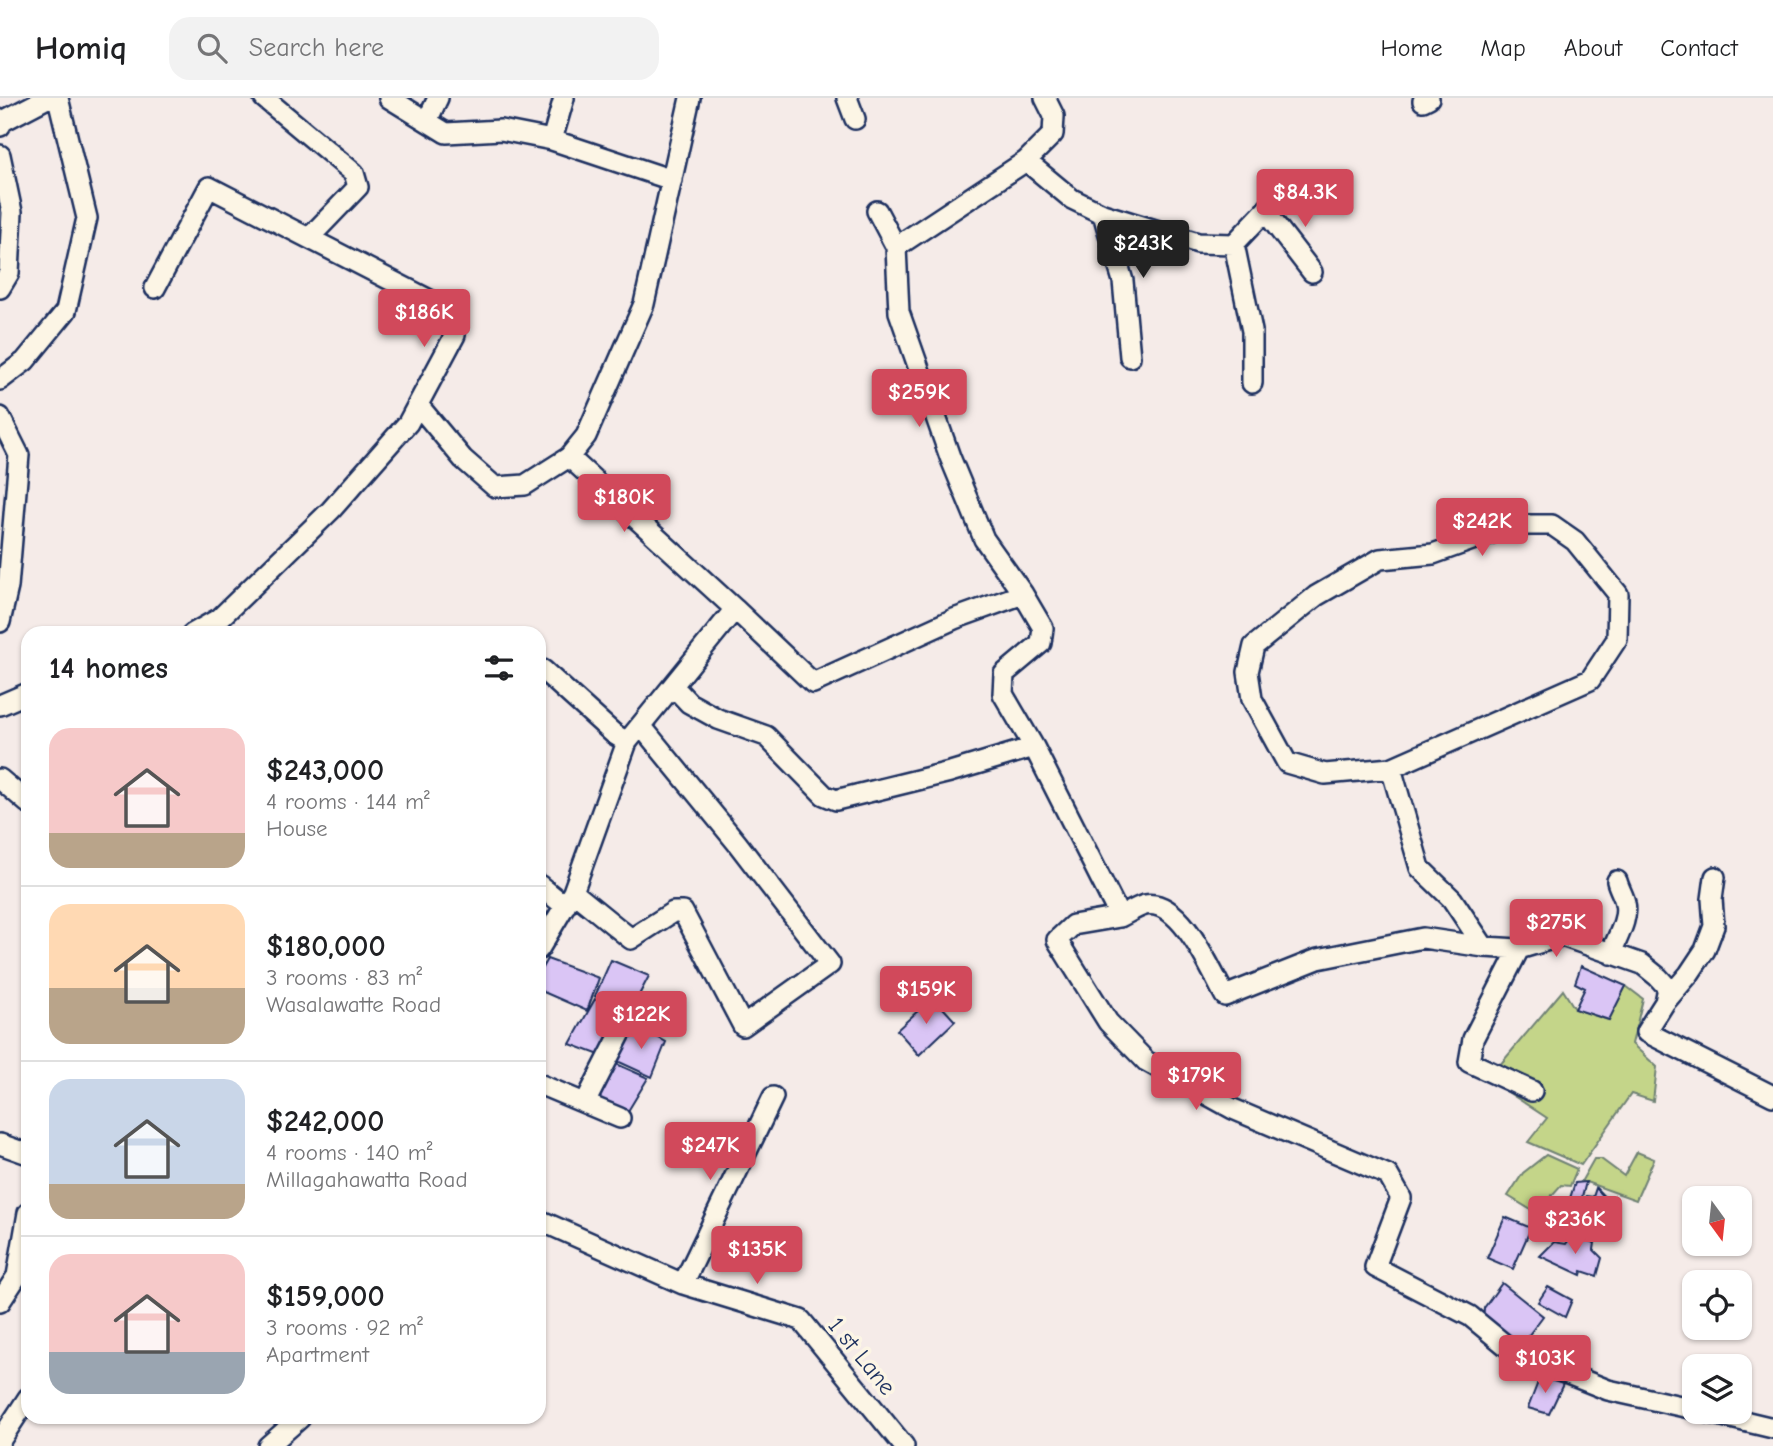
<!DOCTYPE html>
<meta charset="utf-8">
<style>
:root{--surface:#fff;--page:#f2f2f2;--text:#202124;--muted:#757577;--line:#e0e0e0;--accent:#d1495b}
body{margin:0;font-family:"Comic Neue",sans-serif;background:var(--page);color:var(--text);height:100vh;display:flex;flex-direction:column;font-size:26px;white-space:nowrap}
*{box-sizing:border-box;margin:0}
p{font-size:23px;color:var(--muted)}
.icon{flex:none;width:38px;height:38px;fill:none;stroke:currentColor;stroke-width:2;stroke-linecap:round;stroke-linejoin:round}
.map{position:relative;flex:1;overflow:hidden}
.drawer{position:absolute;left:21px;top:528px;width:525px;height:798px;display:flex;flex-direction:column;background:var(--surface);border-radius:21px;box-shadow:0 2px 5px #0004}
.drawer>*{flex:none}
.needle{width:46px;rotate:165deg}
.fabs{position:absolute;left:1682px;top:1088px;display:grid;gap:14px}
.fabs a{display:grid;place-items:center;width:70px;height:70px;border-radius:14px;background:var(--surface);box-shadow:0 2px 5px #0004;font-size:35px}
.price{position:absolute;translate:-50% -60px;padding:0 16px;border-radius:7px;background:var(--accent);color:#fff;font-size:23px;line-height:46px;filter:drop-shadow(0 2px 4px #0008)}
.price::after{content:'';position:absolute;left:50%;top:42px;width:21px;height:16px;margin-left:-10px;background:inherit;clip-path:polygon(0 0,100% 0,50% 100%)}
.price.selected{background:#222;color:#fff}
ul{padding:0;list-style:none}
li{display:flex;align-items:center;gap:21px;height:175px;padding:0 28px}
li+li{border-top:2px solid var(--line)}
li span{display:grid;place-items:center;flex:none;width:196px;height:140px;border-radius:21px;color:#555}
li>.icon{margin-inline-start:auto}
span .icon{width:84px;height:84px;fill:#fffc;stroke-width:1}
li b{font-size:30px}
h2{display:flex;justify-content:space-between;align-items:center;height:84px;padding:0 28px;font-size:30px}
header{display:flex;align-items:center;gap:42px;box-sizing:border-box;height:98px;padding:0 35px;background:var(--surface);border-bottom:2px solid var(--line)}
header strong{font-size:33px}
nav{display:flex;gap:38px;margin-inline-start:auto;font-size:24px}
.search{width:490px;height:63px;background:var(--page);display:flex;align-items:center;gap:18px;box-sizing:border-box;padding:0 24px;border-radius:21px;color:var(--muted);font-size:26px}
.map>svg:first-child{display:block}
.green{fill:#c4d589;stroke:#708274;stroke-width:2}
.building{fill:#dac5f5;stroke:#1b2f5e;stroke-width:2}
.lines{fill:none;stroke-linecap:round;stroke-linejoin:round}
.street-casing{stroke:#1b2f5e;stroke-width:24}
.street{stroke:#fcf5e5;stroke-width:19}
.labels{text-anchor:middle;stroke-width:7;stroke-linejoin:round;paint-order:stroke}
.street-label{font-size:24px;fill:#1b2f5e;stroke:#fcf5e5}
</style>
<header>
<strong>Homiq</strong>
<div class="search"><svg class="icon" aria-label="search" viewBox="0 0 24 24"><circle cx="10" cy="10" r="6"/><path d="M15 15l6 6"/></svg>Search here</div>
<nav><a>Home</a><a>Map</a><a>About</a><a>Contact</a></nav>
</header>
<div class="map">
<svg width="1773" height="1348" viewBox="0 0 1773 1348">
<rect width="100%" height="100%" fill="#f5ebe8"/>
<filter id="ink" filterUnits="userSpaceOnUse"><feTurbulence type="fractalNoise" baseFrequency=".0143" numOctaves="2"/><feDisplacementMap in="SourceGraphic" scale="14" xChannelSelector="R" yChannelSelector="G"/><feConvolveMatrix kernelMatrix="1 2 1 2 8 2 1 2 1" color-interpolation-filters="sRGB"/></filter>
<g filter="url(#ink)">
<!-- green -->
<path class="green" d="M1626,888L1643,901L1632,946L1657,969L1653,1003L1631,996L1581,1067L1528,1044L1547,1020L1488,981L1563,892L1575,911L1608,922Z
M1637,1054L1654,1061L1636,1102L1586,1084H1581L1594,1061H1601L1624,1078Z
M1546,1057L1577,1071L1570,1088L1561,1087L1536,1115L1508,1098L1523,1075Z"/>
<!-- building -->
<path class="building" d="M547,861L599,880L587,913L539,892V875Z
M611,862L649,878L628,918L595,898Z
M1581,868L1626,888L1609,922L1575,911L1585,890L1575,885Z
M933,899L955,923L919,957L897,932Z
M595,901L626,920L605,959L570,946Z
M634,926L666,944L652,979L615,962Z
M612,964L648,980L625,1018L592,1002Z
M1586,1084L1580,1107L1568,1106L1575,1085Z
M1596,1090L1610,1105L1608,1110L1614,1112L1600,1139L1576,1133L1586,1098L1593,1099Z
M1505,1119L1531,1130L1513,1171L1487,1160Z
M1572,1137L1595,1145L1594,1152L1602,1160L1597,1178L1582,1173L1581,1177L1540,1158L1554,1144L1566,1146Z
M1502,1185L1543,1218L1519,1250L1483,1223L1484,1210Z
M1548,1189L1572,1202L1565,1219L1538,1204Z
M1540,1279L1563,1286L1549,1316L1528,1310Z"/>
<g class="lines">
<!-- street casing -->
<g class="street-casing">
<path id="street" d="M264,0L354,75L358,89L309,140
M389,0L446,35L501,32L552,42L672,82
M847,0L855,21
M1423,3L1429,0
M427,23L438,0
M0,28L3,23L47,0
M552,42L564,0
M0,57L12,114L9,175L0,190
M1026,63L1072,101L1103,116L1198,145L1234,146L1287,90
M1265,113L1312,174
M1103,116L1123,183L1130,259
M1234,146L1252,233V285
M896,149L1026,63L1053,36L1054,18L1045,0
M155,190L209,89L443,209L456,222L455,237L408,325L331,412L220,520L192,536
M0,282L25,263L66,213L87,120L58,0
M418,307L463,361L495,389L525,387L569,359
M0,319L19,357L8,489L0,524
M1514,427H1552L1575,443L1618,496L1617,541L1590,582L1391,670L1325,676L1287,665L1252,601L1248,574L1254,548L1316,498L1380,461L1433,456Z
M1023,496L1043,530L1041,545L1004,576L1003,596L1034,649L1120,819L1073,827L1057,842L1108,924L1146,963L1233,1011L1388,1077L1401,1100L1375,1169L1470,1218L1515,1255L1608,1292L1694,1311
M735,511L813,585L954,521L1023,496L984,441L950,359L899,214L896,149L877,113
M539,572H543L614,636L627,644
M673,588L689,605L718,621L766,638L824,697L836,702L950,674L1034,649
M0,607L28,595
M1391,670L1420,770L1452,801L1484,849L1519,851L1562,838L1642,866L1658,879L1668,890L1665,904L1646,934L1773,998
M0,681L28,705
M539,787L565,808
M573,794L631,841L673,814H683L743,928L830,866L737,745L642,629
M1120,819C1128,815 1137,809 1145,807C1181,800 1211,873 1225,898L1318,861L1423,840L1484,849
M539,851L573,794L627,644L735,511L569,359L586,338L644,206L690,0
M1519,851L1473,941L1469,964L1532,993
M1611,856C1616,841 1629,821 1625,805C1624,798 1619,791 1617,783
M1665,904L1689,876L1705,852L1714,828L1712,801L1715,779
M539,986L620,1020
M585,1005L625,927
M0,1046L28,1056
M539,1122L683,1186L801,1222L904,1348
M683,1186L773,999
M0,1204L17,1178L28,1115
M1706,1314L1773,1330
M0,1343L28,1300
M268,1348L300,1320"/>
</g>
<!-- street -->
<use href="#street" class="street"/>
</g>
</g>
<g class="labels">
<!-- street labels -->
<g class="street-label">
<text transform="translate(862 1258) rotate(51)" y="8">1 st Lane</text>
</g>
</g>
</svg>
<div class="fabs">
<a><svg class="needle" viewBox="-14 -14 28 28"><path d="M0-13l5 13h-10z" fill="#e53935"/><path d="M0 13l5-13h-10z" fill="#757577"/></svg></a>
<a><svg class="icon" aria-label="locate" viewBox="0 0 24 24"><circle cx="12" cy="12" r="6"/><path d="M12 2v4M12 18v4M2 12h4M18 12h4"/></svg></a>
<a><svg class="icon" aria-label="layers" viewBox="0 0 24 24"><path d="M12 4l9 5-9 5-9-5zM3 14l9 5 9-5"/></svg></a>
</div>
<b class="price" style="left:1305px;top:131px">$84.3K</b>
<b class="price selected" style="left:1143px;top:182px">$243K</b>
<b class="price" style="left:424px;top:251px">$186K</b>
<b class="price" style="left:919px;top:331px">$259K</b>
<b class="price" style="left:624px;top:436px">$180K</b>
<b class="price" style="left:1482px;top:460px">$242K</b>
<b class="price" style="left:1556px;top:861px">$275K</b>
<b class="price" style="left:926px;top:928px">$159K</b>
<b class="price" style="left:641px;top:953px">$122K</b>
<b class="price" style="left:1196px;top:1014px">$179K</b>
<b class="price" style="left:710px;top:1084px">$247K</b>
<b class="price" style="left:1575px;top:1158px">$236K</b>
<b class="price" style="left:757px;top:1188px">$135K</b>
<b class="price" style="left:1545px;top:1297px">$103K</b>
<section class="drawer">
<h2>14 homes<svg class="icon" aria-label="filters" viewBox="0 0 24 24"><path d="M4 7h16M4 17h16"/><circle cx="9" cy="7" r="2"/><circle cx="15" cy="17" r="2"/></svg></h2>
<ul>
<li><span style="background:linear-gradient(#f6c9c9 75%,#b9a48a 0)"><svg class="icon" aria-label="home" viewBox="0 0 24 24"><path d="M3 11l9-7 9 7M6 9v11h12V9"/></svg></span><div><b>$243,000</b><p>4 rooms · 144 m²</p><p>House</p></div></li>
<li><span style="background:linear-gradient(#ffd9b3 60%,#b9a48a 0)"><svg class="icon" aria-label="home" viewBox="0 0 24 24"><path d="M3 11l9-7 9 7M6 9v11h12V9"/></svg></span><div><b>$180,000</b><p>3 rooms · 83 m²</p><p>Wasalawatte Road</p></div></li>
<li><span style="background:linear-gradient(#c9d6e8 75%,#b9a48a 0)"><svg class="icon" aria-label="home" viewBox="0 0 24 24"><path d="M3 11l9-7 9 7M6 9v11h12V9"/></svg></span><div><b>$242,000</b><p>4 rooms · 140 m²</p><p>Millagahawatta Road</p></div></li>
<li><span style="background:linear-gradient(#f6c9c9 70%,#9aa5b1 0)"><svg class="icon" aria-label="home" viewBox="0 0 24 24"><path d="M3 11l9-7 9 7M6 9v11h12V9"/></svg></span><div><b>$159,000</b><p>3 rooms · 92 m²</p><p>Apartment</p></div></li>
</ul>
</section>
</div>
